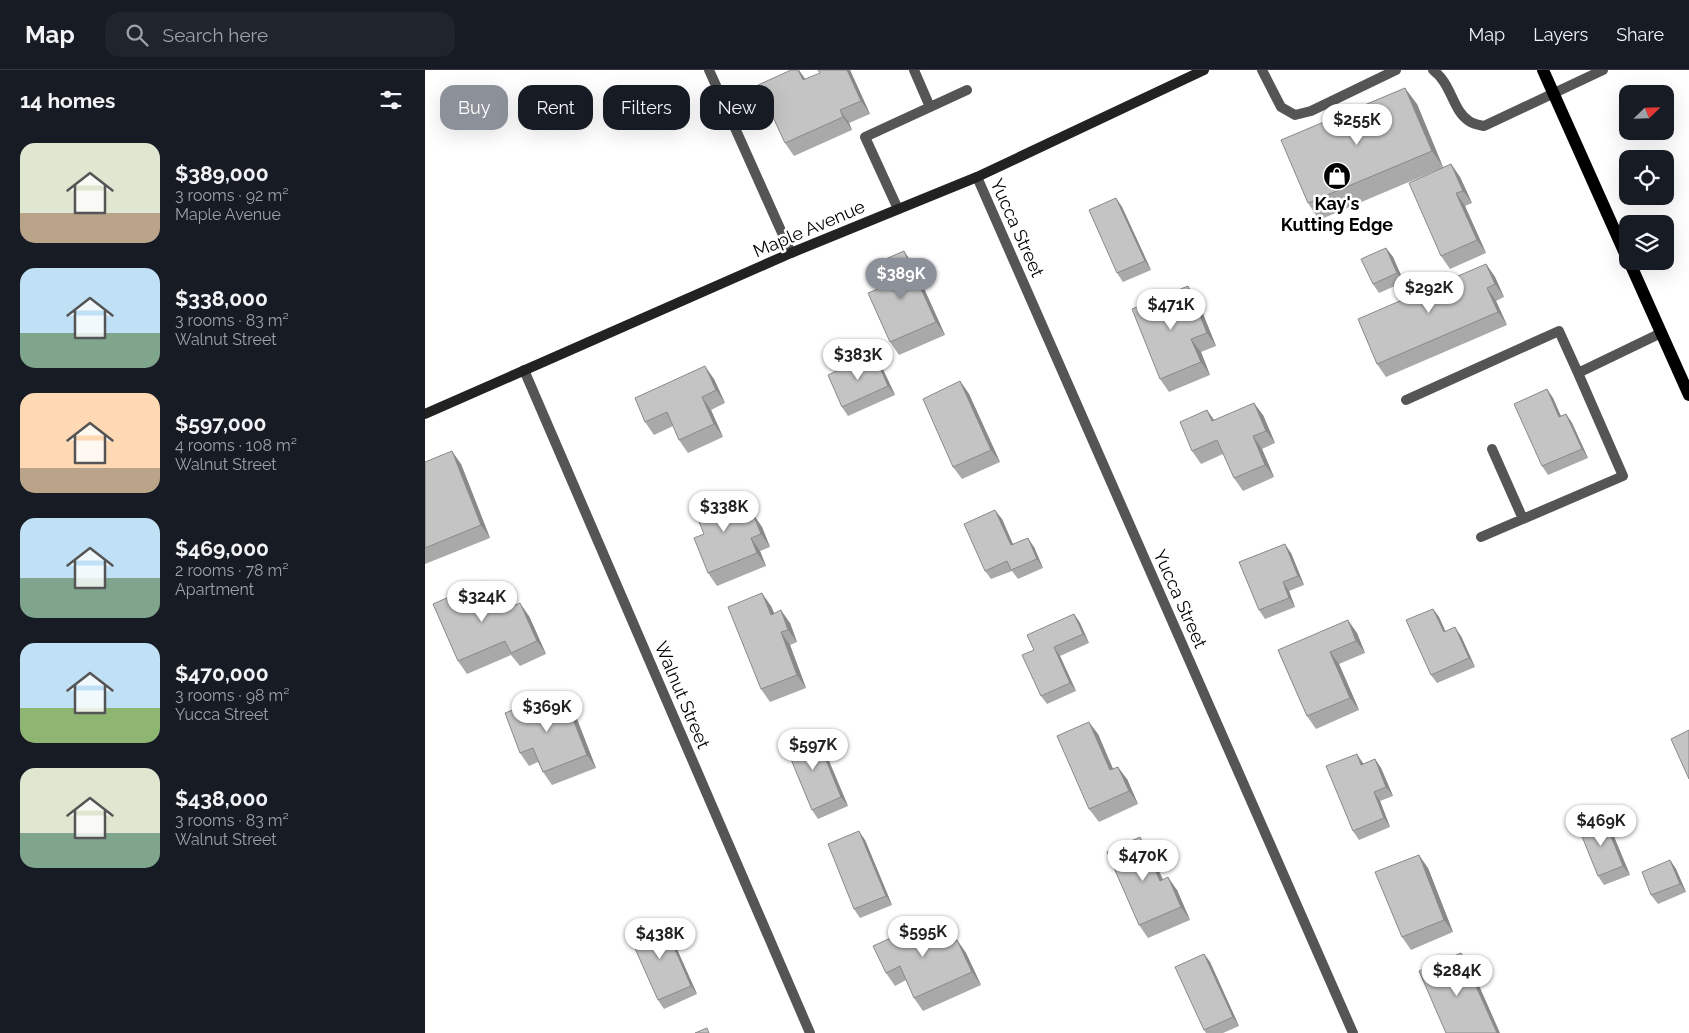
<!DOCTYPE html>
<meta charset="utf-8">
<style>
:root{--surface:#171b24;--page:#20242c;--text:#f1f3f6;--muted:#9ea1a6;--line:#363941;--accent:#8c9099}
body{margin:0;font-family:Raleway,sans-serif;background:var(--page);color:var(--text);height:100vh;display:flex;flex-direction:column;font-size:19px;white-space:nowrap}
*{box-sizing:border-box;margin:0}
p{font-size:16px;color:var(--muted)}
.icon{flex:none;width:28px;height:28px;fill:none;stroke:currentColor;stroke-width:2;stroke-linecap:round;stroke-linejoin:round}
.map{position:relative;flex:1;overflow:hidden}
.details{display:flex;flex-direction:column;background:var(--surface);width:425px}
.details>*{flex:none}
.guide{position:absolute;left:15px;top:15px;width:475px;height:45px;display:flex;gap:10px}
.needle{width:32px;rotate:67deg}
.controls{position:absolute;left:1194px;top:15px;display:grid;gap:10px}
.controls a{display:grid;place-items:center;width:55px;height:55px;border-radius:10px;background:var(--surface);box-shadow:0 5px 20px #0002;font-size:25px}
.price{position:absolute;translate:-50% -42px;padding:0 11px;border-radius:18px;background:#fff;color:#222;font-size:16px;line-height:32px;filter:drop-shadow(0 1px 2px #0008)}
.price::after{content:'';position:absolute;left:50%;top:30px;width:15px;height:11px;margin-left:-8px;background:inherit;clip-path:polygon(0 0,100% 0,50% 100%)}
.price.current{background:var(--accent);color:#fff}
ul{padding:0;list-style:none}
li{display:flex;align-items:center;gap:15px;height:125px;padding:0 20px}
li span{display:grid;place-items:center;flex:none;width:140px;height:100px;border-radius:15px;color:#555}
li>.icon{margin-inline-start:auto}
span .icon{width:60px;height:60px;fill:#fffc;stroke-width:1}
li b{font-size:21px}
h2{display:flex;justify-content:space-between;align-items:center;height:60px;padding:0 20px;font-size:21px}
.tag{padding:0 18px;border-radius:15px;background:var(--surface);box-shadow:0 5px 20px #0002;font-size:18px;line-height:45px}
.tag.current{background:var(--accent);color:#fff}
header{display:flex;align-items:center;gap:30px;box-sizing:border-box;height:70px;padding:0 25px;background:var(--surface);border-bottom:1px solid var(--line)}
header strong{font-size:24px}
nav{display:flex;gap:28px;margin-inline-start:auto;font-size:18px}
.search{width:350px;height:45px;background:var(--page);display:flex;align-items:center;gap:12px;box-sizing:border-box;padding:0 18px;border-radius:15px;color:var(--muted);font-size:19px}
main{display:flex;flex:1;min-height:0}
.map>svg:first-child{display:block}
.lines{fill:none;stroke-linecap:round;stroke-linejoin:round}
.lane{stroke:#555;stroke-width:10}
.street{stroke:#555;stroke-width:10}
.secondary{stroke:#222;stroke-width:10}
.primary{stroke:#000;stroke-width:12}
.wall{fill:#a9a9a9}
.shaded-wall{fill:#898989}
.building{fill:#c4c4c4;stroke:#898989}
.labels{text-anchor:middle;stroke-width:5;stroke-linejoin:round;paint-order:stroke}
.poi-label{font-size:18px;font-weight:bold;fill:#000;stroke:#fff}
.street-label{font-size:18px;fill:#000;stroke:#fff}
</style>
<header>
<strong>Map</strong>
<div class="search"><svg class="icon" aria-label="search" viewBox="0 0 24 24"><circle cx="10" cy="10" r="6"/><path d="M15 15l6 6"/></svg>Search here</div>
<nav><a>Map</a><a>Layers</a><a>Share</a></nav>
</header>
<main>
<section class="details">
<h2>14 homes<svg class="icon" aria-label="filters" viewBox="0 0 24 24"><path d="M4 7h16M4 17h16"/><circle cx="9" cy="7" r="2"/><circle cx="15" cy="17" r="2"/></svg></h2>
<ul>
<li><span style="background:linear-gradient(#dfe7d0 70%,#b9a48a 0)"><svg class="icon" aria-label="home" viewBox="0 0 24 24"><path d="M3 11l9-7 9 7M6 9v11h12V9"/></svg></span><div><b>$389,000</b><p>3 rooms · 92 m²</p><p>Maple Avenue</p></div></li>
<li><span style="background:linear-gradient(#bfe0f5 65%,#7fa58c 0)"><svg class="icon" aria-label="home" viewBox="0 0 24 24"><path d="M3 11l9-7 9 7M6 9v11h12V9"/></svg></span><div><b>$338,000</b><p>3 rooms · 83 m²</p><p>Walnut Street</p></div></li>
<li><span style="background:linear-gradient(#ffd9b3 75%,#b9a48a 0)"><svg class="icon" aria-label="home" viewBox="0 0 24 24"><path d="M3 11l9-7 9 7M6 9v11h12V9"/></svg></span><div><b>$597,000</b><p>4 rooms · 108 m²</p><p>Walnut Street</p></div></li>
<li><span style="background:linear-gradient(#bfe0f5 60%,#7fa58c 0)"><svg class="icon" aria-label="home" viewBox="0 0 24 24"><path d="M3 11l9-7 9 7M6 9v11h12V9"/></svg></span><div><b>$469,000</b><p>2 rooms · 78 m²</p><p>Apartment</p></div></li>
<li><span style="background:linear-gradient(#bfe0f5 65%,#8fb573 0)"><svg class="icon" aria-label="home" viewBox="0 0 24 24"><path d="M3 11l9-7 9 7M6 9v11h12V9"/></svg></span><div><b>$470,000</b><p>3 rooms · 98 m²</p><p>Yucca Street</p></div></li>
<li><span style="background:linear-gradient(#dfe7d0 65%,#7fa58c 0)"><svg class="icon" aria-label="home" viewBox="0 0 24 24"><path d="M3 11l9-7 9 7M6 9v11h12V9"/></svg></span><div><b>$438,000</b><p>3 rooms · 83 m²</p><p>Walnut Street</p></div></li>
</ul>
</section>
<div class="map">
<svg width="1264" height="963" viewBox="0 0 1264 963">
<rect width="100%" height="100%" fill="#fff"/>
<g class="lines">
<!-- lane -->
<path class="lane" d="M489,0L505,37
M837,0L856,37L870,45L886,41L971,0
M1008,0C1027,14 1027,40 1044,51C1048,54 1054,55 1059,56L1178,0
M473,139L440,67L542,20
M981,330L1134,261L1153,303
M1067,379L1098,449
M1056,467L1198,406L1153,303L1236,263"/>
<!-- street -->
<path class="street" d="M284,0L366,183
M552,107L928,963
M99,300L385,963"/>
<!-- secondary -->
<path class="secondary" d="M0,344L366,183L552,107L779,0"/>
<!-- primary -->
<path class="primary" d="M1118,0L1202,188
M1204,191L1264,325"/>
</g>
<!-- wall -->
<path class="wall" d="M425,0L445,44L424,53L427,60L369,86L360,73L380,9Z
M992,34L1018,97L1026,94L1035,107L1047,133L1040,136L1061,183L1025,199L1016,186L1012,100L894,150L883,133Z
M691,128L697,137L726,200L698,212L692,203Z
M961,178L968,187L979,212L954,223L948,214Z
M488,194L520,265L474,285L465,272L466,214Z
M1061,194L1070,207L1079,227L1071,231L1082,255L961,307L952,294Z
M763,216L772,229L791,276L776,282L785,305L744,322L735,309Z
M455,293L470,325L423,346L417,337Z
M289,309L300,333L286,340L298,367L263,383L254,370L248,356L229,365L220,352Z
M535,311L544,324L575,392L537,409L528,397Z
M1122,319L1128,328L1136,346L1141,344L1147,353L1163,388L1123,405L1117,396Z
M782,340L789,350L838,345L850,373L837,379L849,407L818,421L809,408L798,384L776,394L767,381Z
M0,392L36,394L65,468L0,494Z
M314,435L320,447L328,444L337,457L345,477L335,481L341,496L292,516L283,503L279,464Z
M577,449L588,474L609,477L618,498L593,509L587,501L566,509L560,501Z
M866,483L879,515L864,521L870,537L840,549L834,540Z
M70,524L78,541L104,546L121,584L95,596L86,585L42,604L33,591Z
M346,536L349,543L365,553L372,572L365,575L381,618L345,632L336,619Z
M1008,539L1014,547L1020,561L1036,566L1050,597L1012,613L1006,605Z
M649,544L655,553L664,573L635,586L651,621L622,634L616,626L609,580Z
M932,563L940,583L914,594L934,640L891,659L882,646L853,580Z
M121,627L127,636L141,631L150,644L171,698L127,715L118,702L113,692L104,696L95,683Z
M673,664L688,699L702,709L713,734L674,752L664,739Z
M396,672L423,736L393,749L387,740Z
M950,689L956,698L968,726L955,731L965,757L934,770L928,761L938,693V694Z
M1185,757L1205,805L1179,815L1173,806Z
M440,770L467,835L435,848L429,839Z
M724,780L738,809L752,820L765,850L723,868L714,855Z
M1245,790L1251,799L1261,822L1233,834L1226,825Z
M1003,798L1028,862L986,880L977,867Z
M243,859L272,924L239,939L233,930Z
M517,862L523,874L532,870L541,883L556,915L498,941L489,928L481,910L470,916L461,903Z
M779,884L785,892L814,956L798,963H781L779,960Z"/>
<!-- shaded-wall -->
<path class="shaded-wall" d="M373,0H374L381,10H378Z
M422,0H425L445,44L436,31Z
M980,18L992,34L1018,97L1007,81Z
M415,40L424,53L427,60L418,47Z
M1026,94L1035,107L1047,133L1038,121Z
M1031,123L1040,136L1061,183L1052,170Z
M691,128L697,137L726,200L720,191Z
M961,178L968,187L979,212L972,203Z
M479,181L488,194L520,265L511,252Z
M1061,194L1070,207L1079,227L1070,214Z
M763,216L772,229L791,276L782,263Z
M1062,218L1071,231L1082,255L1073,242Z
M766,269L776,282L785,305L776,292Z
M449,284L455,293L470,325L463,316Z
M280,296L289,309L300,333L291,320Z
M535,311L544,324L575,392L566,380Z
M1122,319L1128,328L1140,356L1134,347Z
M277,327L286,340L298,367L289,354Z
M829,333L838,345L850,373L841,361Z
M782,340L791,353L787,351Z
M1141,344L1147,353L1163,388L1157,379Z
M828,366L837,379L849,407L840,395Z
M27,381L36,394L65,468L56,455Z
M305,422L314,435L325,462L316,449Z
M570,440L577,449L592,484L586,475Z
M328,444L337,457L345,477L336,464Z
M326,468L335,481L341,496L332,483Z
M603,468L609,477L618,498L612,489Z
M860,474L866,483L879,515L873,506Z
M61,511L70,524L84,555L75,542Z
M858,512L864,521L870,537L864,528Z
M337,523L346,536L355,557L346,545Z
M95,533L104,546L121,584L112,571Z
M1008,539L1014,547L1025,571L1019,562Z
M356,540L365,553L372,572L363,560Z
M649,544L655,553L664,573L658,564Z
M923,550L932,563L940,583L931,571Z
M1030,557L1036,566L1050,597L1044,588Z
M356,562L365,575L381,618L372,605Z
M629,577L635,586L651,621L645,613Z
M905,582L914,594L934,640L925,628Z
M121,627L130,640L125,637Z
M141,631L150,644L171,698L162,685Z
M664,652L673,664L694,713L685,700Z
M390,663L396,672L423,736L416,727Z
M932,684L938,693L942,704L936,695Z
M950,689L956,698L968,726L961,717Z
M693,697L702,709L713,734L704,721Z
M949,722L955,731L965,757L959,748Z
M1179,749L1185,757L1205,805L1198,796Z
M434,761L440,770L467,835L461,826Z
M715,767L724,780L744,824L735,811Z
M994,785L1003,798L1028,862L1019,850Z
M1245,790L1251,799L1261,822L1255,814Z
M743,807L752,820L765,850L756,837Z
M508,849L517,862L530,889L521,876Z
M237,850L243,859L272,924L266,916Z
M532,870L541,883L556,915L547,902Z
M1036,883L1045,895L1075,963H1072Z
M779,884L785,892L814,956L808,947Z"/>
<!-- building -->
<path class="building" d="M366,0H373L378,10L395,3L393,0H422L436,31L415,40L418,47L360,73L333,15Z
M980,18L1007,81L883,133L856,70Z
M1026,94L1038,121L1031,123L1052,170L1016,186L984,113Z
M691,128L720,191L692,203L664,140Z
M961,178L972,203L948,214L936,189Z
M479,181L511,252L465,272L443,223L466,214L456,191Z
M1061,194L1070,214L1062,218L1073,242L952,294L933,249Z
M763,216L782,263L766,269L776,292L735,309L707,239Z
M449,284L463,316L417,337L403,305Z
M280,296L291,320L277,327L289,354L254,370L242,342L220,352L210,328Z
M535,311L566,380L528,397L498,329Z
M1122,319L1134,347L1141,344L1157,379L1117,396L1089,334Z
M829,333L841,361L828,366L840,395L809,408L792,370L767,381L755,352L782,340L787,351Z
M27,381L56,455L0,478V392Z
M305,422L316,449L328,444L336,464L326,468L332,483L283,503L269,468L279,464L268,437Z
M570,440L586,475L603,468L612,489L586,500L582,491L560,501L539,454Z
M860,474L873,506L858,512L864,528L834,540L814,492Z
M61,511L75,542L95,533L112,571L86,583L80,571L33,591L8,534Z
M337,523L346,545L356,540L363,560L356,562L372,605L336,619L303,537Z
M1008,539L1019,562L1030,557L1044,588L1006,605L981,550Z
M649,544L658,564L629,577L645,613L616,626L597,585L609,580L602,565Z
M923,550L931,571L905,582L925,628L882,646L853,580Z
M121,627L125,637L141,631L162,685L118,702L108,678L95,683L80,643Z
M664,652L685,700L693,697L704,721L664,739L632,666Z
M1264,660V709L1246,669Z
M390,663L416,727L387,740L360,675Z
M932,684L936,695L950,689L961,717L949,722L959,748L928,761L901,696Z
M1179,749L1198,796L1173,806L1154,759Z
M434,761L461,826L429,839L403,774Z
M715,767L735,811L743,807L756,837L714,855L682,782Z
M994,785L1019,850L977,867L950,802Z
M1245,790L1255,814L1226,825L1217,802Z
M508,849L521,876L532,870L547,902L489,928L475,896L461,903L448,876Z
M237,850L266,916L233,930L204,865Z
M1036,883L1072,963H1021L994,901Z
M779,884L808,947L779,960L750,897Z
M282,958L284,963H270Z"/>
<!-- icons -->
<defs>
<g id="shop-disc" transform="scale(1.4375)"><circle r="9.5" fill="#000" stroke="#fff"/><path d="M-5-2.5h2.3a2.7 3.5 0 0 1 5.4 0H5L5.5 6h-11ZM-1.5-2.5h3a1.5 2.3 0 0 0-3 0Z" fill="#fff"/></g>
</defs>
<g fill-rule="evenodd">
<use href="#shop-disc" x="912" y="106"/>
</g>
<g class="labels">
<!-- poi labels -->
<g class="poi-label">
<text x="912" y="140">Kay's<tspan x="912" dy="21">Kutting Edge</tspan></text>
</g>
<!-- street labels -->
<g class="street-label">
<text transform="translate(592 158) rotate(66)" y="6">Yucca Street</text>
<text transform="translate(384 159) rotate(-23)" y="6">Maple Avenue</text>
<text transform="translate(755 529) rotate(66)" y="6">Yucca Street</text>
<text transform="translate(257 625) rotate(67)" y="6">Walnut Street</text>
</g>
</g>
</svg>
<div class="controls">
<a><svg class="needle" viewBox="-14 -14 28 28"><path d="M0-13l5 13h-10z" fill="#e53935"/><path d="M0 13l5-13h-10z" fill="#9ea1a6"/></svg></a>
<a><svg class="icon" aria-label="locate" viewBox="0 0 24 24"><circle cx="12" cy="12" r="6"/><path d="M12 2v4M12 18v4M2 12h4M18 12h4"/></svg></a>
<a><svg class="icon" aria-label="layers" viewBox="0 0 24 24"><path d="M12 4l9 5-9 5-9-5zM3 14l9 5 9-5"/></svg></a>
</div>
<b class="price" style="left:932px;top:76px">$255K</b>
<b class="price current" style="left:476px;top:230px">$389K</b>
<b class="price" style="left:1004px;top:244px">$292K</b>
<b class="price" style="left:746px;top:261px">$471K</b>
<b class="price" style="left:433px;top:311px">$383K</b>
<b class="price" style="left:299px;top:463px">$338K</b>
<b class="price" style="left:57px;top:553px">$324K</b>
<b class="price" style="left:122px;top:663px">$369K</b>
<b class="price" style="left:388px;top:701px">$597K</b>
<b class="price" style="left:1176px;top:777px">$469K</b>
<b class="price" style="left:718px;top:812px">$470K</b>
<b class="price" style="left:498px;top:888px">$595K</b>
<b class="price" style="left:235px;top:890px">$438K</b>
<b class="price" style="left:1032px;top:927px">$284K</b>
<div class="guide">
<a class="tag current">Buy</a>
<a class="tag">Rent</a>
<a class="tag">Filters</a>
<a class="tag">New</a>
</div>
</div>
</main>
